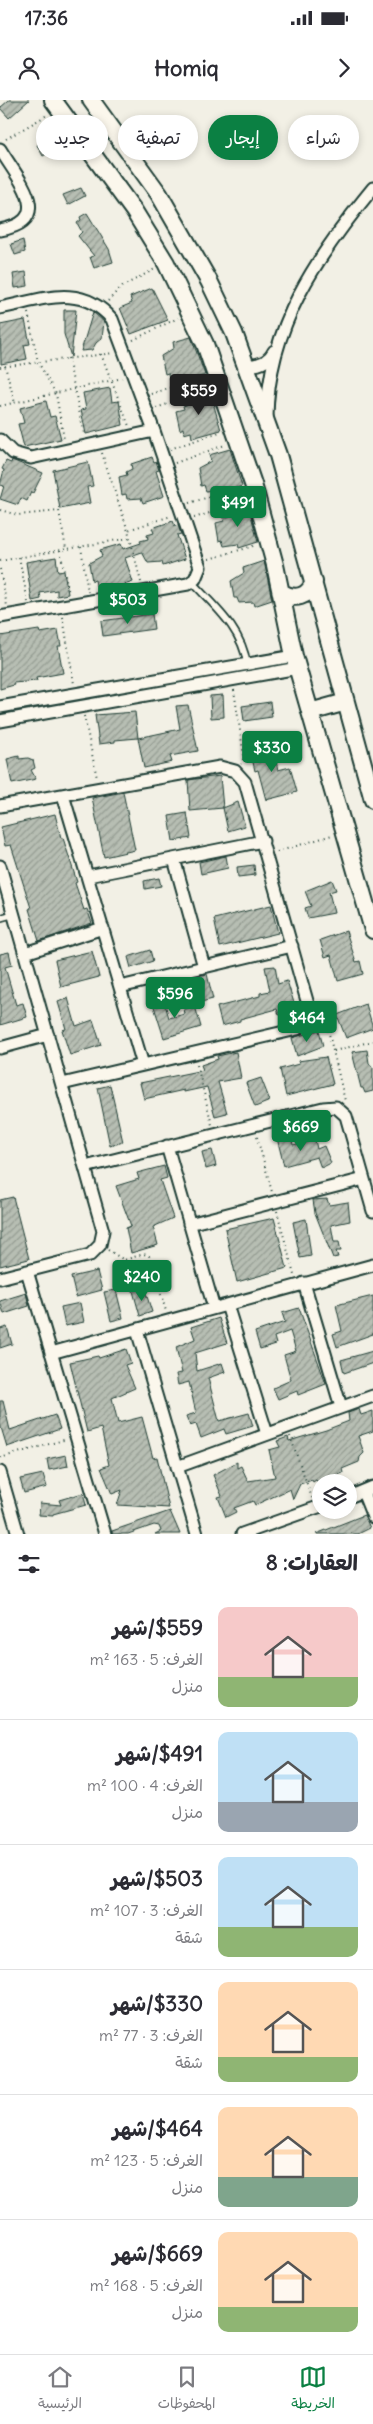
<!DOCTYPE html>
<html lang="ar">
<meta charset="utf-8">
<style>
:root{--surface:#fff;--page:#f2f2f3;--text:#2b2b33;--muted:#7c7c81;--line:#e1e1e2;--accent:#0b8043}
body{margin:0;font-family:Delius,"Playpen Sans Arabic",sans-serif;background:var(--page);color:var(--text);direction:rtl;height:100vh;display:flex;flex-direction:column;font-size:19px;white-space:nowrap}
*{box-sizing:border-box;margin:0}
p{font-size:16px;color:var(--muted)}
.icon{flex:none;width:28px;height:28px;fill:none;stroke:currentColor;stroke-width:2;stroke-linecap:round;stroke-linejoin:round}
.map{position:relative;height:1434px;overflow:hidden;direction:ltr}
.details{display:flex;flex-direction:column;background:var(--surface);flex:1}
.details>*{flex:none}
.top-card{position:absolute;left:15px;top:15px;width:344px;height:45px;direction:rtl;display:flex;gap:10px}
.tools{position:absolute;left:312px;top:1374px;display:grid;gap:10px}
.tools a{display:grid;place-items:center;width:45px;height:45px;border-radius:50%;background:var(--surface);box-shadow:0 2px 8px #0003;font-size:25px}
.price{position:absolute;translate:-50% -42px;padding:0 11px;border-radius:5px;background:var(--accent);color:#fff;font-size:16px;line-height:32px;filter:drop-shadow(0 1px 2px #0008)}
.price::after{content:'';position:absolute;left:50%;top:30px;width:15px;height:11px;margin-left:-8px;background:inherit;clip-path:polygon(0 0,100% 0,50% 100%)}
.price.active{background:#222;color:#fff}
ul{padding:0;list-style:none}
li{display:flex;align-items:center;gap:15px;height:125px;padding:0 15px}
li+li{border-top:1px solid var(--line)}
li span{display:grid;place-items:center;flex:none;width:140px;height:100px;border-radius:10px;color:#555}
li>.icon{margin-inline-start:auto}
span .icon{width:60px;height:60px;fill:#fffc;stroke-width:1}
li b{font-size:21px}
h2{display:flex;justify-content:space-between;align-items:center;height:60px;padding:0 15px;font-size:21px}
.pill{padding:0 18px;border-radius:22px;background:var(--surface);box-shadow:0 2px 8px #0003;font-size:18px;line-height:45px}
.pill.active{background:var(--accent);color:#fff}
.status{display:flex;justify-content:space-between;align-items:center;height:35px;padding:0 25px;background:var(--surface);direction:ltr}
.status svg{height:14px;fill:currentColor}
header{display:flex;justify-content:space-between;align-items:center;height:65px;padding:0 15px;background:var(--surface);font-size:22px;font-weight:700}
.menu{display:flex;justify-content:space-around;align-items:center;height:70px;border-top:1px solid var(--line);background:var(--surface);font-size:14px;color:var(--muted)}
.menu a{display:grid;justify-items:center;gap:2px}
.menu .active{color:var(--accent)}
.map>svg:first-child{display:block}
.building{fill:url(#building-hatch);stroke:#1f3d34}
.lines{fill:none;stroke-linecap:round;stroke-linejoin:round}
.lane-casing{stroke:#1f3d34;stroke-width:9}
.street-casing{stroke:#1f3d34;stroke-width:15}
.secondary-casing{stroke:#1f3d34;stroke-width:20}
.path{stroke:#1f3d34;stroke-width:2;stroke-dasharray:1 4;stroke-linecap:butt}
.lane{stroke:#fbf7ec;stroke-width:5.5}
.street{stroke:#fbf7ec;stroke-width:11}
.secondary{stroke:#fbf7ec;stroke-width:16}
</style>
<div class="status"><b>17:36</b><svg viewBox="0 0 49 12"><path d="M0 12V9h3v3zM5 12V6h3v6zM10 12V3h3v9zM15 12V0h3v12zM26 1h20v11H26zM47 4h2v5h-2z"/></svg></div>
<header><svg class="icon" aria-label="forward" viewBox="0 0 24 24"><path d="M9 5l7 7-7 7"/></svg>Homiq<svg class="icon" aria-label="person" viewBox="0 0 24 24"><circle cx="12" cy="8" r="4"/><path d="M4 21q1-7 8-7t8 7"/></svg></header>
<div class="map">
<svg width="373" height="1434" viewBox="0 0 373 1434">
<defs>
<pattern id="building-hatch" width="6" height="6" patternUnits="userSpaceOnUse" patternTransform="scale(1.25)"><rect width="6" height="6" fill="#b7beb3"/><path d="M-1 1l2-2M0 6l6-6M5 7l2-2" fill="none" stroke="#949c92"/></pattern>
</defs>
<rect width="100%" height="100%" fill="#f2f0e5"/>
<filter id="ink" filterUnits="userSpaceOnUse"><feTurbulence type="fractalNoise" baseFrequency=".02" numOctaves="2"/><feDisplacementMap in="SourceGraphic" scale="10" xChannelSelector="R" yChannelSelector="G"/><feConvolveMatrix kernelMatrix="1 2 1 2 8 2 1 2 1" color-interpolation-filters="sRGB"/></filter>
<g filter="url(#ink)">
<!-- building -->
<path class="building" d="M9,0H29L9,18L0,8Z
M46,40L52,51L43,56L37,45Z
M81,88L85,96L68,105L63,95Z
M87,113L109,149L113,162L94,168L90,157L94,156L78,136L82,132L77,123L81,120L80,117Z
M23,140L25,152L15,155L11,144Z
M26,172L28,186L15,188L13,174Z
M152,188L168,220L131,234L120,208L132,203L130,197Z
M64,210H76L71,257L64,234Z
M93,212L104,222L102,238L96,243L92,250L81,251Z
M25,220L30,244L24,245L27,259L1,264L0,225Z
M191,237L205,275L184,281L183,277L169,278L168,273L165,274L161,256L174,248L173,242Z
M110,288L112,302L119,301L123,325L86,334L81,310L86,309L83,293Z
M209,292L215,305L214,306L221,330L192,338L191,332L184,334L183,328L180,330L176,311L184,309L183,306L190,304L188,298Z
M46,301L50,317L55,316L61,339L24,347L18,324L24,323L20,308Z
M230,349L242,386L221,393L220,389L206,391L204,385L201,386L198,368L211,361L209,355Z
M152,357L154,362L156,361L159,370L156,371L164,396L143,403L141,398L127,399L126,394L122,395L119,377L127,375L126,372L132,369L131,364Z
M12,360L43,373L33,393L31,392L27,401L21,398L18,405L0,399L4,386L0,385L4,370L2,369L6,361L11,363Z
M88,362L93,386L87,387L90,403L60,409L53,370Z
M248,404L258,442L239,448L238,444L224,446L222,440L219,441L216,423L224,421L223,418L230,416L228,410Z
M173,421L175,426L178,425L181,434L177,435L185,459L163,466L162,462L148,463L142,452L125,458L133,482L112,489L110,484L96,486L95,480L92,481L89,463L102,456L100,450L121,444L123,449L141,443L140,441L148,439L147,435L154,433L152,428Z
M56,457L58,472L64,471L68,494L57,496V490L40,493L41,499L32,501L26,462Z
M264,461L272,500L254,506L253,502L239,503L237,498H234L231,481L244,473L243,468Z
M152,514L154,529L103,536L101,521Z
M39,530L40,533L58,530L61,546H58L63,573L36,578L37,581L13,583L14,585L0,589V536Z
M223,595L224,617L211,618L210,596Z
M270,602L272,617L244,621L242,606Z
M188,605L198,651L170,656L172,662L144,668L138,638L180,629L176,606Z
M135,612L138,638L115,640V642L99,644L95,615Z
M272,644L278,670L290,667L297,692L266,700L258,670L255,671L250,649Z
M19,656V659L28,658L33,660L35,668L31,670L36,679L12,684L7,659Z
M220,676L223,708L190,711L188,680Z
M123,692L135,750L104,757L92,698Z
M238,702L245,726L228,731L223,708Z
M187,713L191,738L173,741L169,716Z
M55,714L61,738H63L77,782L75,783L84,810L87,809L92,823L39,841L29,809L31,808L11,745L5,746L1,727Z
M226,756L228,768L201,774L199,762Z
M254,765L255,775L238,777L237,767Z
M159,778L161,786L145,789L144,781Z
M332,780L336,790L329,792L334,813L308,818L305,808L311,806L305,791Z
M271,805L278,833L220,847L214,819Z
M346,831L356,862L360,861L363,874L338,881L331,855L325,857L320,840Z
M150,850L153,861L131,868L128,857Z
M92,851L99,877L61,887L55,860Z
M9,852L12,865L5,867L16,905L23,903L27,917L0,925V854Z
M275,866L278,884L287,881L296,909L279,915L277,909L240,919V921L222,926L217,907L260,896V893L270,891L265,867Z
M207,874L213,899L201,902L194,877Z
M162,894L169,918L185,914L184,909L195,906L201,927L164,938L151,897Z
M68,898L76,926L93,920L101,945L70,955L62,930L66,929L58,902Z
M366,904L373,928L346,938L337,915Z
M319,930L323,946L297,956L292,938Z
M367,950L369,963L373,968V991L365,993L363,988H361L352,952Z
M236,952L241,978L218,982L227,1013L215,1016L207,987L184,992V990L144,999L140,983L203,970L201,965L218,959L217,956Z
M326,957L333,984L286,996L280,969L299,964L298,961Z
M261,978L270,1001L255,1007L246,983Z
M110,985L123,1042L110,1046L98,988Z
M291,1034L293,1045L315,1040L317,1049L324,1046L331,1063L321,1068L317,1057L284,1066L277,1038Z
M212,1050L216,1066L206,1069L202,1052Z
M164,1066L167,1078L160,1080L173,1118L153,1127L158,1145L131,1153L126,1128L131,1126L116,1086L139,1079L137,1073Z
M13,1097L29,1159L0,1166V1100Z
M327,1099L329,1105L348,1102L350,1121L331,1125L334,1142H339L341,1151H336L338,1157L333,1158L315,1113L313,1100Z
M274,1118L287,1168L237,1182L225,1129Z
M306,1119L311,1156L300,1158L293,1122Z
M97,1171L102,1190L76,1197L71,1177Z
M144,1187L152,1212L140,1216L133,1191Z
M116,1190L123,1218L111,1221L104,1192Z
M26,1193L29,1206L4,1214L0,1201Z
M373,1196V1234L337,1247L333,1234L342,1231L336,1205Z
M80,1203L84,1222L65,1226L61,1207Z
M299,1208L326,1284L298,1295L297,1291L278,1299L273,1288L291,1280L284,1255L296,1251L290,1231L274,1237L276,1244L260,1249L255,1232L285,1222L282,1213Z
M219,1218L227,1243L195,1253L197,1271L222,1263L225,1272L208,1278L219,1321L249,1313L253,1326L226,1334L224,1329L201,1338L196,1324L190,1326L186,1316L196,1313L189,1282L178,1285L176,1274L182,1273L176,1247L195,1239L191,1227Z
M7,1227L12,1244L0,1248V1229Z
M126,1249L131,1263L125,1265L135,1288L112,1298L118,1323L142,1317L153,1358L157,1357L169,1408L117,1405L122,1390L112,1394L101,1368L109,1365L101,1328L87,1332L70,1262L98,1256L99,1258Z
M373,1251V1263L344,1273L341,1260Z
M0,1301H3L10,1330L55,1315L60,1329L7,1347L0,1324Z
M359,1309L361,1315L373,1311V1331L358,1336L364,1353L360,1357L359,1362L342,1369L343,1373L319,1383L316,1380L313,1382L312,1380L300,1384L293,1399L290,1389L255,1405L253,1401L234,1408L236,1412L226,1417L218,1397L222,1396L213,1375L237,1362V1368L241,1366L248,1381L275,1377L269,1350L280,1347L277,1341L288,1337L289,1341L326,1330L349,1321L348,1313Z
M66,1355L68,1366L49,1370L47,1359Z
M43,1374L47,1387L24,1393L20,1379Z
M83,1393L86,1405L53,1414V1416L39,1415L40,1403L61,1405L59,1400Z
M170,1411L180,1434H155L161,1431L159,1426L154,1425L128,1434H112V1431Z
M364,1415L370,1428L358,1434H316Z"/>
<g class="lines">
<!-- lane casing -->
<g class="lane-casing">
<path id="lane" d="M192,482C215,507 242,529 247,564
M0,818L14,814"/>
</g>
<!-- street casing -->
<g class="street-casing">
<path id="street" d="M0,49C17,78 57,120 0,130
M0,208C42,200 80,182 112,219L154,331L200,467L195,479L188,484L0,517
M246,265C258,266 268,263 274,251
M267,317C268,226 318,155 373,88
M0,340L13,353L31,358L154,331
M0,607L294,556
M0,621L298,568
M63,695L143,965
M0,706L220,667L235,671L245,682L309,908L307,921L297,929L62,984
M174,759L204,867
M0,766L103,1131L100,1145L90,1155L0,1178
M88,776L263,741
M25,853L103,828
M120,887L292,846
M0,948L48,935
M167,1046L214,1208
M85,1067L323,1008L336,1007L346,1016L373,1111
M189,1124L364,1079
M27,1171L105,1434
M304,1183L341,1307
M227,1205L267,1334
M137,1230L197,1434
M51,1253L373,1165
M177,1367L373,1296
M0,1372L18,1434
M363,1392L373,1417
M349,1397L373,1387
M242,1434L321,1406"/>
</g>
<!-- secondary casing -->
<g class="secondary-casing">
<path id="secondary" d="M53,0L134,111L166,163L205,244L253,384L275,465L294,556L373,830
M91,0L159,94L209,181L234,233L278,355L373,700
M281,492C295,501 308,497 314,482
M310,612L346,602"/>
</g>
<!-- path -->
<path class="path" d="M6,39L47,15
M108,201L121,187L155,169
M28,213L38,262L56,294L64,339
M133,240L178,218
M101,254L129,326
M68,258L84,334
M5,266L15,303
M0,267L114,253
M151,294L201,277
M0,306L122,278
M156,308L206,291
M170,349L220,332
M102,353L128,431
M175,363L225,345
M189,403L239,388
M0,410L18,415L59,411L66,449
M194,418L244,402
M81,447L88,492
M60,450L69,494
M19,457L28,502
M209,459L257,445
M0,461L129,438
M0,469L7,506
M141,482L128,430L171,416
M63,517L74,584
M234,590L244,657L241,664
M84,616L97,678
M277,752L332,735
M320,913L325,917L345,1001
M334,951L373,941
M197,965L212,1025
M257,1037L272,1092
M277,1111L294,1175
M108,1150L124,1160L144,1154L149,1156L166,1211
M290,1336L312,1398
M0,1358L67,1339"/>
<!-- lane -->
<use href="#lane" class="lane"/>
<!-- street -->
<use href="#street" class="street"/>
<!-- secondary -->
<use href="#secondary" class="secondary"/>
</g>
</g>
</svg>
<div class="tools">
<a><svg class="icon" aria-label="layers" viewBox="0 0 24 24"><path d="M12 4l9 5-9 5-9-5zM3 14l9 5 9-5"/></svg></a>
</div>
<b class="price active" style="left:199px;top:316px">$559</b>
<b class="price" style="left:238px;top:428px">$491</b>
<b class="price" style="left:128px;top:525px">$503</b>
<b class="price" style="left:272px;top:673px">$330</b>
<b class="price" style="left:175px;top:919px">$596</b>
<b class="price" style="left:307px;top:943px">$464</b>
<b class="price" style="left:301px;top:1052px">$669</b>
<b class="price" style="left:142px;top:1202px">$240</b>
<div class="top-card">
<a class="pill">شراء</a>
<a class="pill active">إيجار</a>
<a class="pill">تصفية</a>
<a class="pill">جديد</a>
</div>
</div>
<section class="details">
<h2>العقارات: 8<svg class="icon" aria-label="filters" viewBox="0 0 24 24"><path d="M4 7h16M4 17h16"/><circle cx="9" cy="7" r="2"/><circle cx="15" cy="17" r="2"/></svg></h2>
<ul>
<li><span style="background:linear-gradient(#f6c9c9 70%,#8fb573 0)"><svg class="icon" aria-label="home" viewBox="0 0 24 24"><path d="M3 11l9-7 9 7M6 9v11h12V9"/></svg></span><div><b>$559/شهر</b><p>الغرف: 5 · 163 m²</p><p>منزل</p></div></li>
<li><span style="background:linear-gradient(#bfe0f5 70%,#9aa5b1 0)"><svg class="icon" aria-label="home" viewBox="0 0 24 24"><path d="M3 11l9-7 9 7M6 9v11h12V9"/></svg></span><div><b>$491/شهر</b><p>الغرف: 4 · 100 m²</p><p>منزل</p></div></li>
<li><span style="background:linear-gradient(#bfe0f5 70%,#8fb573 0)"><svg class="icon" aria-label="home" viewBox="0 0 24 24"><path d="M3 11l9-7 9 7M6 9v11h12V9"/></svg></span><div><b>$503/شهر</b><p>الغرف: 3 · 107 m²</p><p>شقة</p></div></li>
<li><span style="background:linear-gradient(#ffd9b3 75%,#8fb573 0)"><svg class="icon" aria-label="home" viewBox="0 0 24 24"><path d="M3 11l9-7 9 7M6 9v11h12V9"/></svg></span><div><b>$330/شهر</b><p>الغرف: 3 · 77 m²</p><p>شقة</p></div></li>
<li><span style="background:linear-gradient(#ffd9b3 70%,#7fa58c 0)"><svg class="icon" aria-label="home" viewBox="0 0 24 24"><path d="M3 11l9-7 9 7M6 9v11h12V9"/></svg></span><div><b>$464/شهر</b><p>الغرف: 5 · 123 m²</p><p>منزل</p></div></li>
<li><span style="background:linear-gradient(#ffd9b3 75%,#8fb573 0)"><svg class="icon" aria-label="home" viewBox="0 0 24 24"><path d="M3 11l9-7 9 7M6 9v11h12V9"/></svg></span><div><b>$669/شهر</b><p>الغرف: 5 · 168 m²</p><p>منزل</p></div></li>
</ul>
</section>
<nav class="menu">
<a class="active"><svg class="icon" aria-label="map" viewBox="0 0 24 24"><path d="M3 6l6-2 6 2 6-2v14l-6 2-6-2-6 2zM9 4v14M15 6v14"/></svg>الخريطة</a>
<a><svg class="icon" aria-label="saved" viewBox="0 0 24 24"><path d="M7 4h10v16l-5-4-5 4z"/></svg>المحفوظات</a>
<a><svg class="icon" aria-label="home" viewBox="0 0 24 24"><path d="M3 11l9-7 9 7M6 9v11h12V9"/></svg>الرئيسية</a>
</nav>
